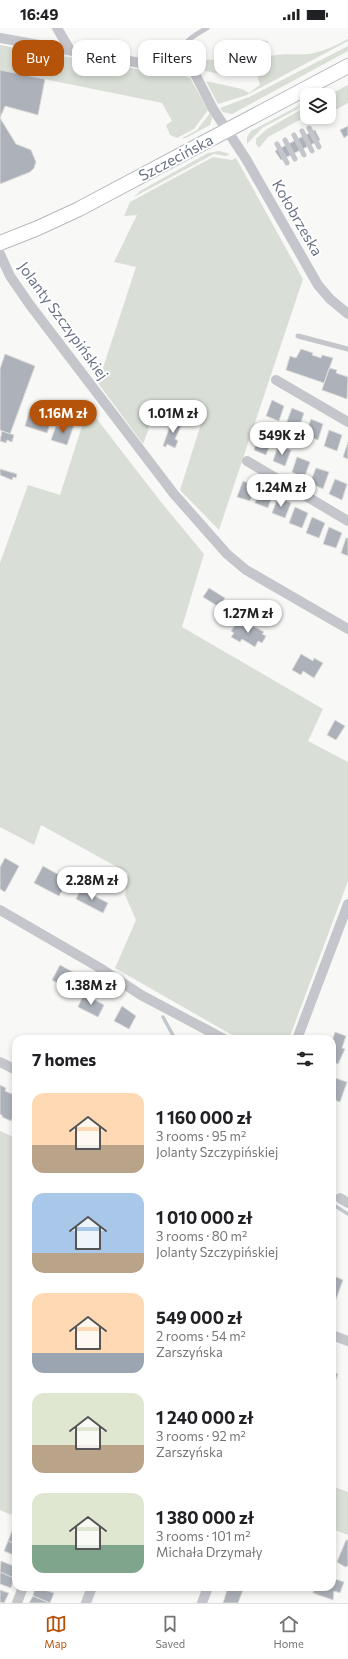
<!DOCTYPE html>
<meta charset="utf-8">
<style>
:root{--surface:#fff;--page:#f2f2f2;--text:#202124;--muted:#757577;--line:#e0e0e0;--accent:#b45309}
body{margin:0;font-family:Commissioner,sans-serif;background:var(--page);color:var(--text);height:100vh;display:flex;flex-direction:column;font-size:15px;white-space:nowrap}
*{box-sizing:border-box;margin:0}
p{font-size:13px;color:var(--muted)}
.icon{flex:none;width:22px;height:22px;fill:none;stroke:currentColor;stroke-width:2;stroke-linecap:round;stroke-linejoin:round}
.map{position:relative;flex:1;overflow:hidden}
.details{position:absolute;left:12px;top:1007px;width:324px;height:556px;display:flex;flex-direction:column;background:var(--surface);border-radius:12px;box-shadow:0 2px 6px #0003}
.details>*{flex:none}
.banner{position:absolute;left:12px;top:12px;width:324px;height:36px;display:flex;gap:8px}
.buttons{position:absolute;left:300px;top:60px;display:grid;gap:8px}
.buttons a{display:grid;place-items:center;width:36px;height:36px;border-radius:8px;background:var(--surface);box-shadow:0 2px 6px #0003;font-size:20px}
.price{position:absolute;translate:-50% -34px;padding:0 9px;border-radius:14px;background:#fff;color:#222;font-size:13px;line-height:26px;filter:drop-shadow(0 1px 2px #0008)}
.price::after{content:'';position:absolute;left:50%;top:24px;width:12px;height:9px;margin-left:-6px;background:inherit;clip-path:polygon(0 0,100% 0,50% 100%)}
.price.active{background:var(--accent);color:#fff}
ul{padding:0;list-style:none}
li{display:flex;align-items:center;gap:12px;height:100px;padding:0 20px}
li span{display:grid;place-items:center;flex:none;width:112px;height:80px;border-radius:12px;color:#555}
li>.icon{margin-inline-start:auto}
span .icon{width:48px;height:48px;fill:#fffc;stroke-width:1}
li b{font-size:17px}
h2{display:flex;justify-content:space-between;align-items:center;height:48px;padding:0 20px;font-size:17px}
.pill{padding:0 14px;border-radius:12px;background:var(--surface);box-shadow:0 2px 6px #0003;font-size:14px;line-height:36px}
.pill.active{background:var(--accent);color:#fff}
.status{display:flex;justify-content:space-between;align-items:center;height:28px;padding:0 20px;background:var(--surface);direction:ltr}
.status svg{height:11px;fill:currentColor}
.menu{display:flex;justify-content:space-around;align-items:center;height:56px;border-top:1px solid var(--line);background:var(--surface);font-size:11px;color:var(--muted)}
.menu a{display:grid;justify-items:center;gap:2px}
.menu .active{color:var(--accent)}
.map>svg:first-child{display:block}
.green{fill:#d9dfd7}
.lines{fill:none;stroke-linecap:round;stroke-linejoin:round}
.stream{stroke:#c0c7cd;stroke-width:3.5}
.building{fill:#adb2ba;stroke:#dadad8}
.secondary-casing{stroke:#b7b9bf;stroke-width:16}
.lane{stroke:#c4c6cb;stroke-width:5}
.street{stroke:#c4c6cb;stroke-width:10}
.secondary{stroke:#fff;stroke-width:14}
.labels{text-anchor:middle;stroke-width:4;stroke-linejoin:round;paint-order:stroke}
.street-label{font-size:15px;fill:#697285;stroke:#fff}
</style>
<div class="status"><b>16:49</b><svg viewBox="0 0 49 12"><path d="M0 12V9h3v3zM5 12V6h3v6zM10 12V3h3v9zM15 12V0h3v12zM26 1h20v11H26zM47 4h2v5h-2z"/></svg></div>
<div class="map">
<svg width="348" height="1575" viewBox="0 0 348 1575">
<rect width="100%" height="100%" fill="#f8f8f6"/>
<!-- green -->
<path class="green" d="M348,11V13L247,67L218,76L206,53L242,61L249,65L260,57C259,50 253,45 258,37C266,21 298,29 314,25C326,22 337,17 348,11Z
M263,12L269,14L253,23L240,43L234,47L228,48L201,42C200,27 214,32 223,34Z
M0,17L165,46H181L190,50L208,82L194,101L177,110L170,107L166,97L172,93L162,75L0,42Z
M348,18V23L232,86L223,84L220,80L249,69Z
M348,57V75L330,85L329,67Z
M300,77L298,81L262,100L247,116V109L251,103Z
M307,78V88L268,109L259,120L256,116V111L267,101Z
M210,85L212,90L210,97L186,110H182L197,102Z
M219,123L230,126L226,128L214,126L134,169L140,163L208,125Z
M213,129L232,132L236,130L303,251L219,502L180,462L201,396L158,375L143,416L98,355L136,239L114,234L137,187L124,188L130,174Z
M93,386L161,474L204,526L182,599L323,681L308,713L348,734V853L289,1011H239L115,940L136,892L125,867L128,845L41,797L34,817L0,799V535L28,457L60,467L82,398Z
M0,1103L16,1110V1155L12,1161L16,1163V1473L11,1487L0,1482Z
M332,1458L348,1464V1507L332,1501Z"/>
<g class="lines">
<!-- stream -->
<path class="stream" d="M163,989L175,1011
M332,1176L348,1186"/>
</g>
<!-- building -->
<path class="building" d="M0,42L45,51L38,87L5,78L0,90Z
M0,90L16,116L31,122L36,134L34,140L30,144L0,156Z
M348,98V107L344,110L340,102Z
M315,102L320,112L281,132L275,123Z
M301,321L313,325L312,327L321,330L322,327L333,330L324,355L286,342L290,328L296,330Z
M5,326L35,338L10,406L0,402V341Z
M329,340L337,342L336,345L348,349L347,371L322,362Z
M272,372L284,378L279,393L266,388Z
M38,379L42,380L41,385L52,389L47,405L25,398L30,381L36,384Z
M70,379L79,382L74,397L66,394L64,400L55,397L59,384L67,387Z
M292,380L304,385L299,400L286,396Z
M311,391L323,396L318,412L305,407Z
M172,392L182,396L175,411L178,413L175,420L167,416L166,419L163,418Z
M66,394L74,397L67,417L51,412L56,398L64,401Z
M329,402L342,407L337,423L324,418Z
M2,403L14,407L12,414L7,412L6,415L0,413Z
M259,407L272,411L266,427L254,422Z
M348,414V431L343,429Z
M278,418L291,422L285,438L273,433Z
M297,429L310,434L304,450L292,444Z
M316,440L329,444L323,461L310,455Z
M0,441L17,446L16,450L13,449L12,452L0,447Z
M335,451L347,456L342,472L329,466Z
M243,453L255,458L250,473L237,469Z
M261,459L273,465L268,480L255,475Z
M278,469L291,475L285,490L272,485Z
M295,479L308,485L302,500L289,495Z
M312,489L325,495L319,510L306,505Z
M329,499L342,505L336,520L323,516Z
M346,510H348V528L341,525Z
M209,560L225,570L219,579L203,569Z
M240,594L252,600L253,598L264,604L262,606L266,608L262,615L258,613L255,619L242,611L240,614L231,609L234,605L231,603L236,596L238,597Z
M301,626L313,633L314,630L323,635L314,650L303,643L301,647L292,642Z
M335,692L345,698L336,712L327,707Z
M5,830L19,838L5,864L0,861V839Z
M43,838L68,852L59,868L34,855Z
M81,861L108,875L103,885L76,871Z
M60,937L87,952L79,967L52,952Z
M84,966L104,977L98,989L78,979Z
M122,978L136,988L129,1001L114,993Z
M335,1004L346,1008L342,1020L345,1021L338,1036L332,1034V1013Z
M332,1049L347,1054L340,1074L332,1071Z
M0,1057L6,1060L5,1063L12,1066L14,1063L16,1065V1082L11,1093L2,1089L3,1088L0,1086Z
M332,1247L343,1252L335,1274L332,1272Z
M332,1343L338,1346L332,1362Z
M12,1503L16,1504V1516L8,1513Z
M346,1512H348V1538L345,1539L337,1534Z
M8,1513L16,1516V1528L4,1523Z
M1,1533L16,1539V1548L14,1550L0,1544Z
M0,1544L14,1550L11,1560L0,1556Z
M332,1550L344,1554L340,1565L334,1563L333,1572L313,1565L315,1559H332Z
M35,1559L54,1565L50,1575L33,1568Z
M228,1559L243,1562L238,1575H223Z
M0,1562L9,1565L4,1575L0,1574Z
M33,1568L50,1575H29Z"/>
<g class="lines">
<!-- secondary casing -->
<g class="secondary-casing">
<path id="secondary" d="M0,215L38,200L79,181L348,38"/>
</g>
<!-- lane -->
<path class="lane" d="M189,34C178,13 191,10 207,0
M309,100L319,119
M302,103L312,123
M294,107L304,127
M285,112L295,131
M277,116L287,135
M298,308L348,321"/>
<!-- street -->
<path class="street" d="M57,0L70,22
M0,10L163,39H174L189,34L213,81L246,131L318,257L330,271L348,286
M0,226L10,248L30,277L174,466L227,526L246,542L348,601
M276,352L348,394
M247,433L348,493
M0,882L100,940L141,967L224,1011
M297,1011L348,876
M0,1034L16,1042
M340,1170L348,1175
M332,1307L348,1313
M17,1575L23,1559
M86,1575L92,1559
M202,1575L208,1559"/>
<!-- secondary -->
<use href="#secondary" class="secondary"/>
</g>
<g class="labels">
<!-- street labels -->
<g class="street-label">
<text transform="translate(176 130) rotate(-28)" y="5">Szczecińska</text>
<text transform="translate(297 190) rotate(60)" y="5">Kołobrzeska</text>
<text transform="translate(63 293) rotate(54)" y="5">Jolanty Szczypińskiej</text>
</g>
</g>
</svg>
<div class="buttons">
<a><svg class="icon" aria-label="layers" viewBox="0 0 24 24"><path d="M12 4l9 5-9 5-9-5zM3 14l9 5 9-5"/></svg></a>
</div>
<b class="price active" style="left:63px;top:406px">1.16M zł</b>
<b class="price" style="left:173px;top:406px">1.01M zł</b>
<b class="price" style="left:282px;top:428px">549K zł</b>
<b class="price" style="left:281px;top:480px">1.24M zł</b>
<b class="price" style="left:248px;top:606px">1.27M zł</b>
<b class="price" style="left:92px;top:873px">2.28M zł</b>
<b class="price" style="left:91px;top:978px">1.38M zł</b>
<div class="banner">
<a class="pill active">Buy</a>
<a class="pill">Rent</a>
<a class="pill">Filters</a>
<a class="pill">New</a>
</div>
<section class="details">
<h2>7 homes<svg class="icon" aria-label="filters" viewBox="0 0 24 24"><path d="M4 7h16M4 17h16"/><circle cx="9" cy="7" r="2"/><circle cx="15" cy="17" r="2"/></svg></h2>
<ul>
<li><span style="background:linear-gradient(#ffd9b3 65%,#b9a48a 0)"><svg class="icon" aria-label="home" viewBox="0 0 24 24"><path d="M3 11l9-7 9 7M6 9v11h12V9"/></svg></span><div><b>1 160 000 zł</b><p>3 rooms · 95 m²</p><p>Jolanty Szczypińskiej</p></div></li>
<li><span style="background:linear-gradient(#a9c7e8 75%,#b9a48a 0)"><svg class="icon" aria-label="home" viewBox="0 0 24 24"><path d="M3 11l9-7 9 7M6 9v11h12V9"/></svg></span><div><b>1 010 000 zł</b><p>3 rooms · 80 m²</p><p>Jolanty Szczypińskiej</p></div></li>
<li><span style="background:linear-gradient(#ffd9b3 75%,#9aa5b1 0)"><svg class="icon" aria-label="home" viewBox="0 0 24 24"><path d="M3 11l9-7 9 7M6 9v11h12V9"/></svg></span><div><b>549 000 zł</b><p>2 rooms · 54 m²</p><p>Zarszyńska</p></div></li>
<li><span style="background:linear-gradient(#dfe7d0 65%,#b9a48a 0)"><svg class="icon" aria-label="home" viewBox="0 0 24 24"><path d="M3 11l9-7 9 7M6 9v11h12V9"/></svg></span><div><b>1 240 000 zł</b><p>3 rooms · 92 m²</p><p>Zarszyńska</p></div></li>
<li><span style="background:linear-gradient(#dfe7d0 65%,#7fa58c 0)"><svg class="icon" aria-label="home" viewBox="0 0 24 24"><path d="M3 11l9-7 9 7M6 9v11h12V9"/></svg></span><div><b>1 380 000 zł</b><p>3 rooms · 101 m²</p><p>Michała Drzymały</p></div></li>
</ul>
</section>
</div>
<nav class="menu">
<a class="active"><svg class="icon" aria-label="map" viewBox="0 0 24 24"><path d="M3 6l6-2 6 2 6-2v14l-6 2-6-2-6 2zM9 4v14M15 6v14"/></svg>Map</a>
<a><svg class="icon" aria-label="saved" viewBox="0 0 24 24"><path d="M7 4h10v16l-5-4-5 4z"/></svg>Saved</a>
<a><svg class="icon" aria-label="home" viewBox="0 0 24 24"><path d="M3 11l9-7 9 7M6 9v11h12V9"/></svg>Home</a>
</nav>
